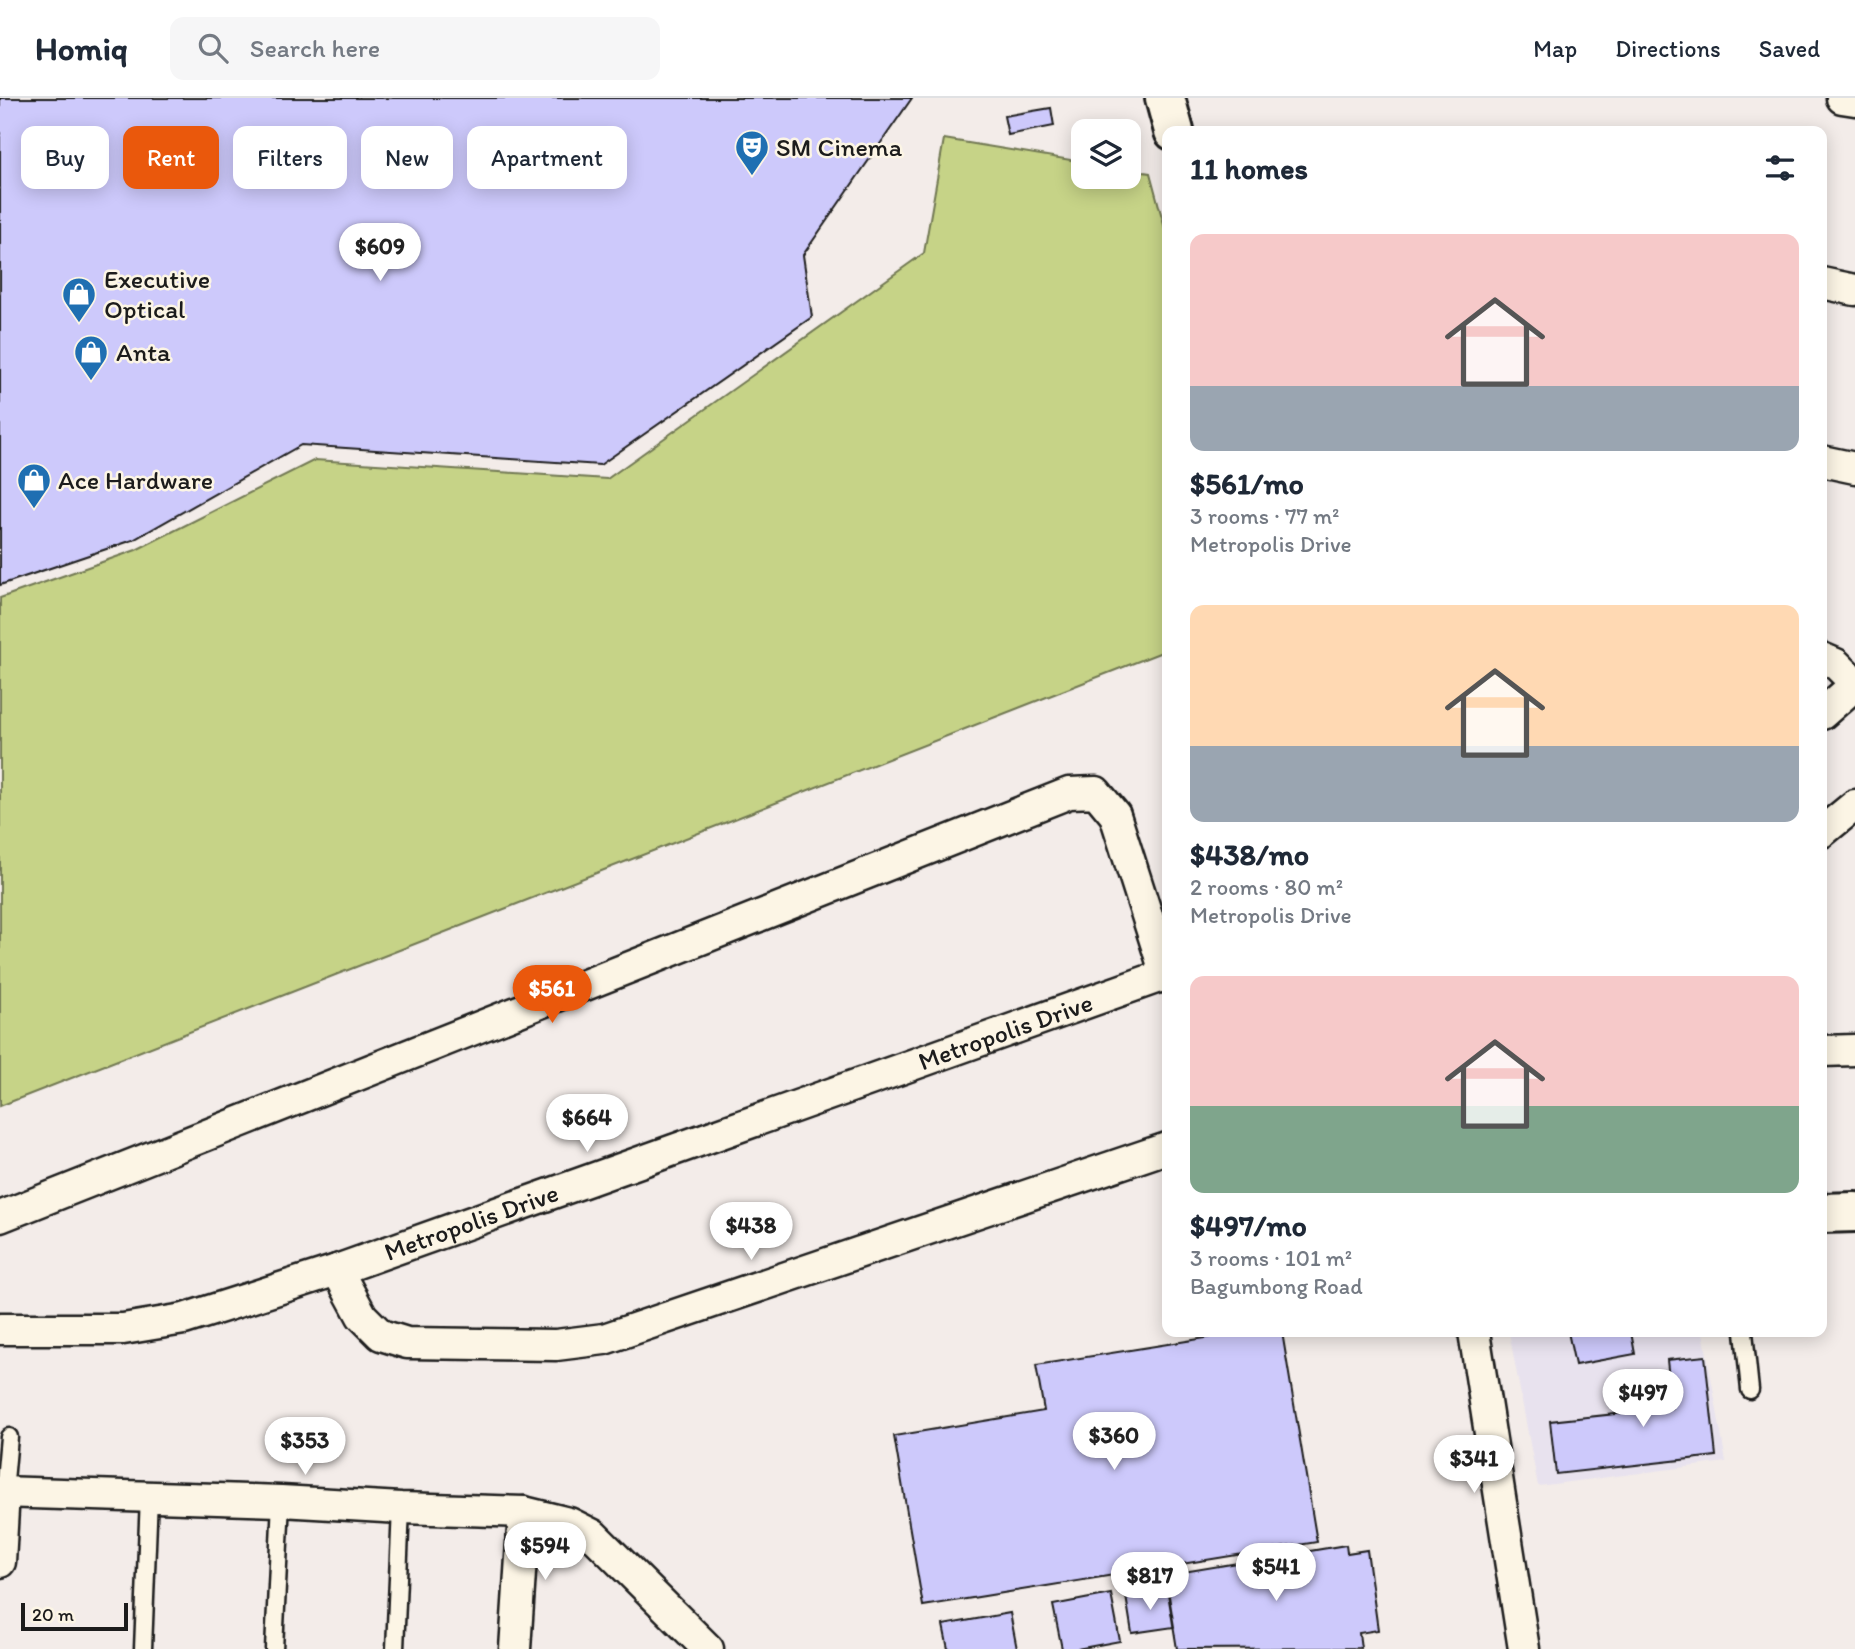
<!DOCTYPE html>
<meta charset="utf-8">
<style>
:root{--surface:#fff;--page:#f6f6f7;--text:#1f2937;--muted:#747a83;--line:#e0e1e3;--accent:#ea580c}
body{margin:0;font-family:Itim,sans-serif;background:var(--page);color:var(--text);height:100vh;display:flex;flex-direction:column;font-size:26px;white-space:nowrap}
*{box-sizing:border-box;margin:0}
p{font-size:23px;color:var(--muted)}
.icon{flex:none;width:38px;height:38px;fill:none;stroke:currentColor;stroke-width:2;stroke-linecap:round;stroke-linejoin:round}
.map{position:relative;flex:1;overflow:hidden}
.sheet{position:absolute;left:1162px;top:28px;width:665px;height:1211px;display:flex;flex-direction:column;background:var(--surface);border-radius:14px;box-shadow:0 4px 18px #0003}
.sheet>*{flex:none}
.banner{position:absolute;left:21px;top:28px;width:665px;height:63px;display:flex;gap:14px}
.fabs{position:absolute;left:1071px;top:21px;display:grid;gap:14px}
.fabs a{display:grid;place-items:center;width:70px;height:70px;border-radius:14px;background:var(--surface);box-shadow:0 4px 18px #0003;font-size:35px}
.scale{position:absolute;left:21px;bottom:18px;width:107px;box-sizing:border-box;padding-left:7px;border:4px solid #1c1c1c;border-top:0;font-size:19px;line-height:24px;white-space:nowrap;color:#1c1c1c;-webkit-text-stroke:5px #fcf5e5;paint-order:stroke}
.price{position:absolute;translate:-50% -60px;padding:0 16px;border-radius:24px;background:#fff;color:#222;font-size:23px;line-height:46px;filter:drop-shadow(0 2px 4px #0008)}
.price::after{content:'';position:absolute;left:50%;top:42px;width:21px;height:16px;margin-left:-10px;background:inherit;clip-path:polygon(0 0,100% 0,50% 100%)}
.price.on{background:var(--accent);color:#fff}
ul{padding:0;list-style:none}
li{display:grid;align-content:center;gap:14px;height:371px;padding:0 28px}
li span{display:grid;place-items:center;height:217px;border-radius:14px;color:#555}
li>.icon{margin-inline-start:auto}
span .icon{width:126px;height:126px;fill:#fffc;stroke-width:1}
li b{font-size:30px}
h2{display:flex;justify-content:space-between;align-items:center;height:84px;padding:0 28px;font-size:30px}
.pill{padding:0 24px;border-radius:14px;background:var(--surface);box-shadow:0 4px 18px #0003;font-size:24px;line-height:63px}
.pill.on{background:var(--accent);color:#fff}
header{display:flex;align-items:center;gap:42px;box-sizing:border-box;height:98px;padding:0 35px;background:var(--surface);border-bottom:2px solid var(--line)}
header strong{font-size:33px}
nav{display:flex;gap:38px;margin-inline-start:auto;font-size:24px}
.search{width:490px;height:63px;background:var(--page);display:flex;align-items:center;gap:18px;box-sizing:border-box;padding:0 24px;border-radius:14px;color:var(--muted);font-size:26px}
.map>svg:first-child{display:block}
.built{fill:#e8e2ee}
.green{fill:#c6d387;stroke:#717852;stroke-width:2}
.building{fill:#cdc9fb;stroke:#1c1c1c;stroke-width:2}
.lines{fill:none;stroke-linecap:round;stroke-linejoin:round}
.service-casing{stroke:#1c1c1c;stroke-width:21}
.minor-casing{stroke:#1c1c1c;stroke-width:35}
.secondary-casing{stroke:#1c1c1c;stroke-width:44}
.service{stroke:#fcf5e5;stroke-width:16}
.minor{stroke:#fcf5e5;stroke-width:30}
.secondary{stroke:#fcf5e5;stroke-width:38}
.labels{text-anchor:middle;stroke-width:5;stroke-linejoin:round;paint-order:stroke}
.poi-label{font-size:26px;fill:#1c1c1c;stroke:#fcf5e5;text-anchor:start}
.street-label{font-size:26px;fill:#1c1c1c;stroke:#fcf5e5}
</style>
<header>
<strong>Homiq</strong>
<div class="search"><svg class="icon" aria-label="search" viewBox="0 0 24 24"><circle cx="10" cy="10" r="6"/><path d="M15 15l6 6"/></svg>Search here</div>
<nav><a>Map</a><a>Directions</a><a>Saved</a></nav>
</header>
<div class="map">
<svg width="1855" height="1551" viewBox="0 0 1855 1551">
<rect width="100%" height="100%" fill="#f3ece9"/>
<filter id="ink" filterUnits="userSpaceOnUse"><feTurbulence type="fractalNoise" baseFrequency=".0143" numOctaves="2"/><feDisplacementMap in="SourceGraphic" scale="14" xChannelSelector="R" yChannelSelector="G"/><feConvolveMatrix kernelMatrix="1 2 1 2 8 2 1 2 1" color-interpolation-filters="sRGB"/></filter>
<g filter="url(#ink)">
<!-- built -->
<path class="built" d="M1509,1234H1703L1726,1364L1538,1388Z"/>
<!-- green -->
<path class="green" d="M944,41L1083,64V79H1129V72L1150,75L1167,138V552L0,1008V500L136,452L315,362L607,381L924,155Z"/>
<!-- building -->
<path class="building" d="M0,0H912L803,157L812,219L600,367L301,347L133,442L0,487Z
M1051,10L1054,28L1008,37L1004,18Z
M1243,1234H1282L1317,1444L923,1508L894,1338L1044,1313L1036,1267Z
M1568,1234H1631L1635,1256L1575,1267Z
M1705,1258L1716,1358L1556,1376L1550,1323L1672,1310L1667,1262Z
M1346,1447L1347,1455L1367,1452L1378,1532L1359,1535L1361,1550L1177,1551L1165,1477Z
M1168,1492L1174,1529L1132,1535L1126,1498Z
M1111,1496L1120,1543L1077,1551H1062L1053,1507Z
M1010,1515L1017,1551H948L943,1527Z"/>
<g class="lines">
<!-- service casing -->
<g class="service-casing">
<path id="service" d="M1744,1234L1750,1292
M4,1394L9,1339
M143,1551L149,1398
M274,1551L281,1403
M395,1551L401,1410"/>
</g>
<!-- minor casing -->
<g class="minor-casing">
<g id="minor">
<path d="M1842,0L1855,2"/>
<path d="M1822,185L1855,192"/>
<path d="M1822,363L1855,370"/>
<path d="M1822,560L1836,566L1855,585"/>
<path d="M1822,616L1855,587"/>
<path d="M1822,734L1855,707"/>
<path d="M1822,953L1855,952"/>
<path d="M0,1119L1069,695L1096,694L1115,717L1167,880"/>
<path d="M337,1172L362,1218L381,1237L407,1245L556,1247L604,1241L1167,1050"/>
<path id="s1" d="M0,1231H123L184,1221L337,1172L1167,876"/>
<path d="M1474,1234L1524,1551"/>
<path d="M0,1394L281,1403L401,1410L524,1414L569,1425L593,1437L708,1551"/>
<path d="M0,1464L4,1394"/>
<path d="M515,1551L524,1414"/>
</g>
</g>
<!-- secondary casing -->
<g class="secondary-casing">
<path id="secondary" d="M1165,0L1174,33
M1822,1115L1855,1114"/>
</g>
<!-- service -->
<use href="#service" class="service"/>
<!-- minor -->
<use href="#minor" class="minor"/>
<!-- secondary -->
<use href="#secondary" class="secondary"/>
</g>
</g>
<!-- icons -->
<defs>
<g id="theatre-pin" transform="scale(1.75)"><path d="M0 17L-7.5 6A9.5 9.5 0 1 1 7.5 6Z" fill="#1f6fb2" stroke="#fcf5e5"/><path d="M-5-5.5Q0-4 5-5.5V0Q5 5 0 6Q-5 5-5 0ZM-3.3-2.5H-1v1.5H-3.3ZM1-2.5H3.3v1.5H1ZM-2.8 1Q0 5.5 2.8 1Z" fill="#fff"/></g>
<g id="shop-pin" transform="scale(1.75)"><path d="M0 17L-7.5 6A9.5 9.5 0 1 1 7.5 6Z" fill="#1f6fb2" stroke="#fcf5e5"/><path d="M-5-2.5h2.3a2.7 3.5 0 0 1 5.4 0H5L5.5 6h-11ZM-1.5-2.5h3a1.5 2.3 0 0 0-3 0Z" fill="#fff"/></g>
</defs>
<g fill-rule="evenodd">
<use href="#theatre-pin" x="752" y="49"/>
<use href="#shop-pin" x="79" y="196"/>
<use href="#shop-pin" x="91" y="254"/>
<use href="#shop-pin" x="34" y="382"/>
</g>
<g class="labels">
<!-- poi labels -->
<g class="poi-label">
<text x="776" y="58">SM Cinema</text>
<text x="104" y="190">Executive<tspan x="104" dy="30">Optical</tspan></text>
<text x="116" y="263">Anta</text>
<text x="58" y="391">Ace Hardware</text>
</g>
<!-- street labels -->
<g class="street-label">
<text dy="9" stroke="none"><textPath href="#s1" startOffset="1055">Metropolis Drive</textPath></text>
<text dy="9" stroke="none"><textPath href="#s1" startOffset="488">Metropolis Drive</textPath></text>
</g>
</g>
</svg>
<div class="fabs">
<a><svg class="icon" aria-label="layers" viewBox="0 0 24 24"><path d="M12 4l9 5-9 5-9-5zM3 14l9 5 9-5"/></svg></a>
</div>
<div class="scale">20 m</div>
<b class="price" style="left:380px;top:185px">$609</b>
<b class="price on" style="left:552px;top:927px">$561</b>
<b class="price" style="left:587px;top:1056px">$664</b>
<b class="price" style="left:751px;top:1164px">$438</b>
<b class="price" style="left:1643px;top:1331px">$497</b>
<b class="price" style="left:1114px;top:1374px">$360</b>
<b class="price" style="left:305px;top:1379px">$353</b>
<b class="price" style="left:1474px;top:1397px">$341</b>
<b class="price" style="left:545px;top:1484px">$594</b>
<b class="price" style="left:1276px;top:1505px">$541</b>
<b class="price" style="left:1150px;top:1514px">$817</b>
<div class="banner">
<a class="pill">Buy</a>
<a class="pill on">Rent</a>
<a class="pill">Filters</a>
<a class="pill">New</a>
<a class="pill">Apartment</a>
</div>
<section class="sheet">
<h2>11 homes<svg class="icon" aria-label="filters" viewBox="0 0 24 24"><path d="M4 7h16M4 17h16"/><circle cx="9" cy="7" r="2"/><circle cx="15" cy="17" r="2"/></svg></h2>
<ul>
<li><span style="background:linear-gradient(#f6c9c9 70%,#9aa5b1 0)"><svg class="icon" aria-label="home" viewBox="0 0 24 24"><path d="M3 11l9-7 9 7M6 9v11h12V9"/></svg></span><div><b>$561/mo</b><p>3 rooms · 77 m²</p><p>Metropolis Drive</p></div></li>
<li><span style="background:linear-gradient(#ffd9b3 65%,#9aa5b1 0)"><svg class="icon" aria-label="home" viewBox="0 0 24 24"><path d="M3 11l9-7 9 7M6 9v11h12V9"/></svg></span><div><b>$438/mo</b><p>2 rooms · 80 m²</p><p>Metropolis Drive</p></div></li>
<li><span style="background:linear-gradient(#f6c9c9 60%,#7fa58c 0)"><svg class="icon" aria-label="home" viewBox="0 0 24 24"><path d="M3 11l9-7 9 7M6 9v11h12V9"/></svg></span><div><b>$497/mo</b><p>3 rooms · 101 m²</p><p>Bagumbong Road</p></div></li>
</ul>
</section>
</div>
